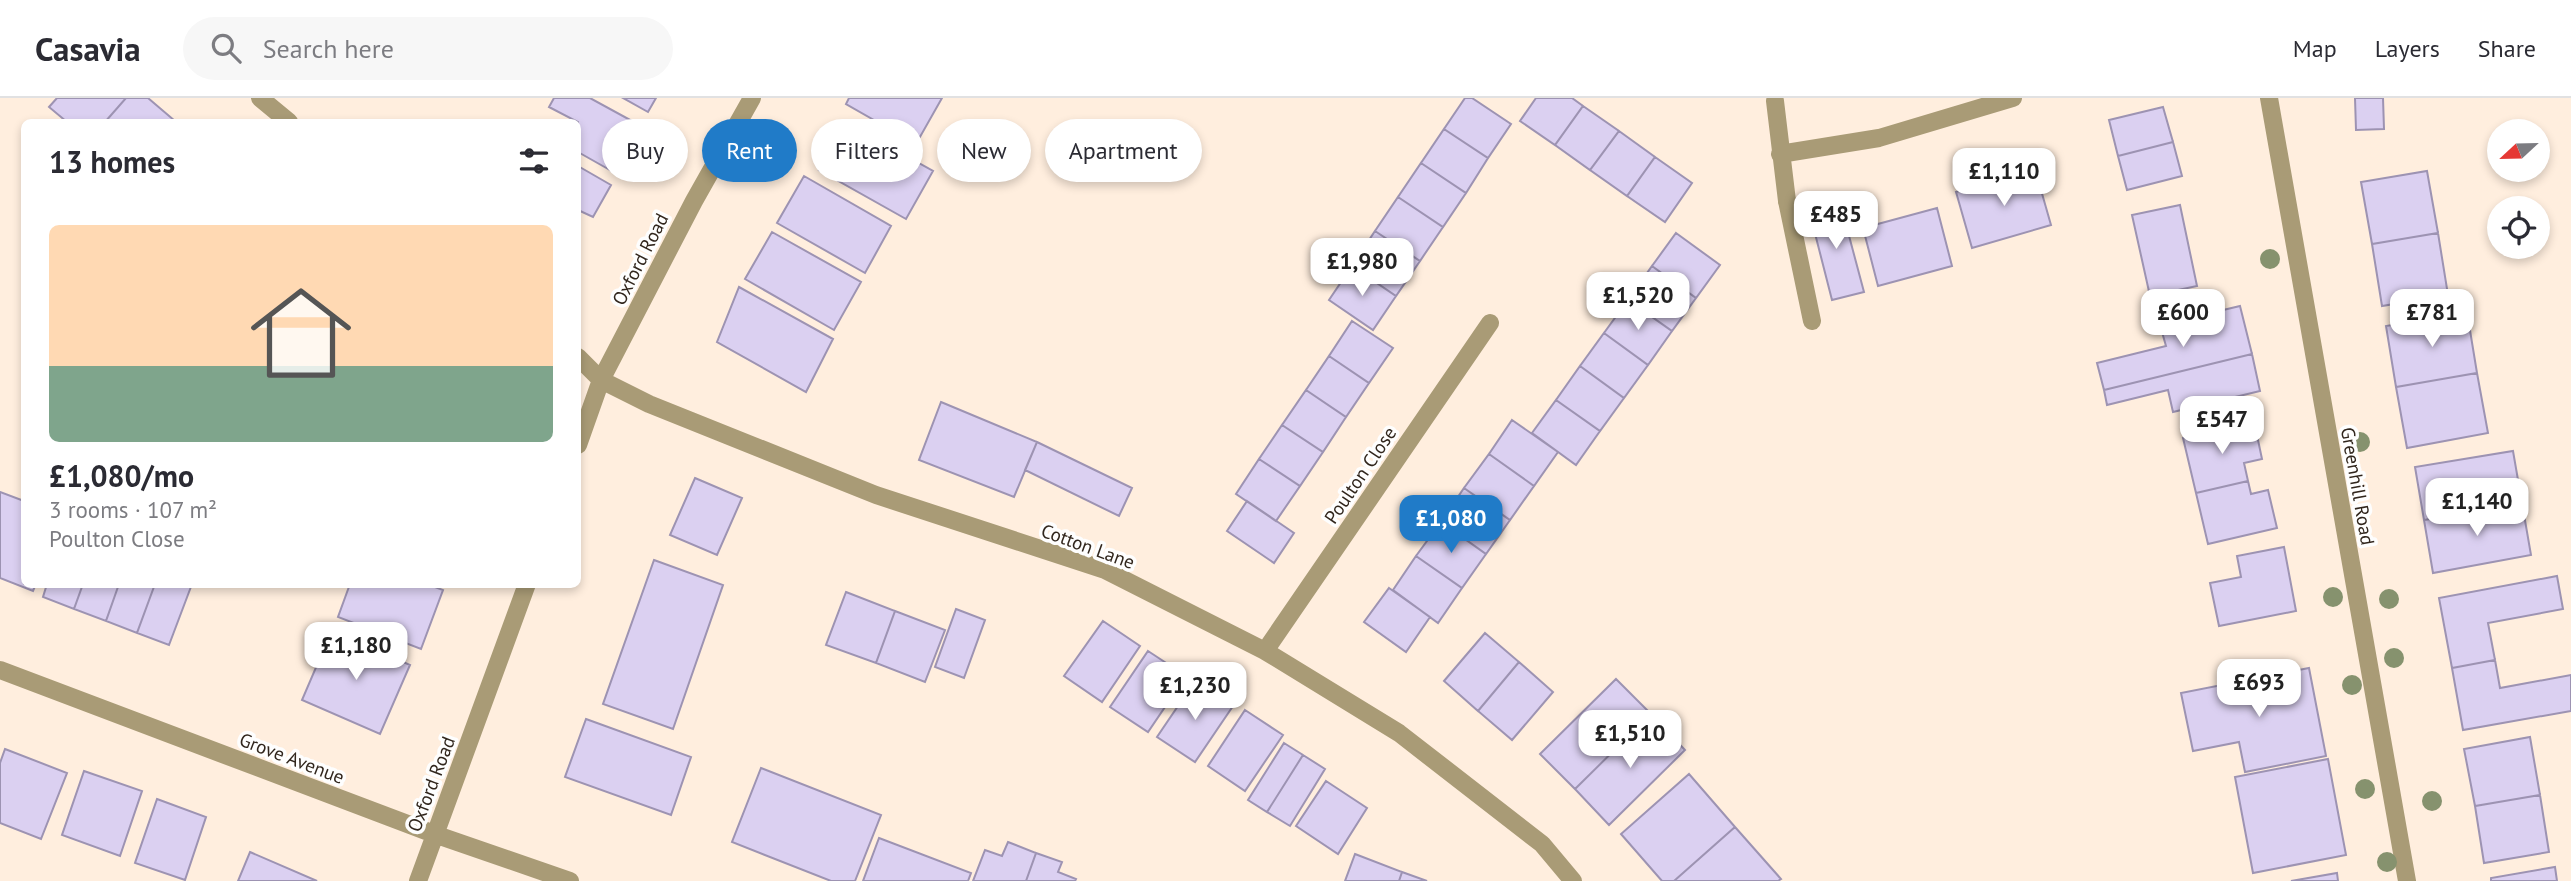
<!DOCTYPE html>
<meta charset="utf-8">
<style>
:root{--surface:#fff;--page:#f7f7f7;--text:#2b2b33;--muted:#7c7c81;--line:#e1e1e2;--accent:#207bc8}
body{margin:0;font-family:"PT Sans",sans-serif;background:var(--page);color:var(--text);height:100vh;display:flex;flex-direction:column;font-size:26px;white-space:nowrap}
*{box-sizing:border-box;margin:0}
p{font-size:23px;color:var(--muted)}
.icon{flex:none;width:38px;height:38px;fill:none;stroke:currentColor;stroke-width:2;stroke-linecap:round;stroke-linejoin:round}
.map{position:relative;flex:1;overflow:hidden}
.side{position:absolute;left:21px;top:21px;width:560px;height:469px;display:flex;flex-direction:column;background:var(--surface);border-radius:10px;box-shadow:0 4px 10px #0003}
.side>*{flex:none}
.guide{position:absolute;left:602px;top:21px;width:665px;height:63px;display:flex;gap:14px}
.needle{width:46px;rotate:248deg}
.tools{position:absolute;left:2487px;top:21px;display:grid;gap:14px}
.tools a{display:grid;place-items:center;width:63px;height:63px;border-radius:50%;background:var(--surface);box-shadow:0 4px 10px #0003;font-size:35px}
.price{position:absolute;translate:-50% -60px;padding:0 16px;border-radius:14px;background:#fff;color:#222;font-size:23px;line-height:46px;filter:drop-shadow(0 2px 4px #0008)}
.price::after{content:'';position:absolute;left:50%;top:42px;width:21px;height:16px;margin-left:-10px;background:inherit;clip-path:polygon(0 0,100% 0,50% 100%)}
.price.current{background:var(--accent);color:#fff}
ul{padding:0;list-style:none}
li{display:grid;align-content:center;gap:14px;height:371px;padding:0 28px}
li span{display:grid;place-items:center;height:217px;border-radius:10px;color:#555}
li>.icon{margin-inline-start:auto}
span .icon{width:126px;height:126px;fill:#fffc;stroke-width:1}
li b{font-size:30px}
h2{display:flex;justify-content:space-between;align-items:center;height:84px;padding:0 28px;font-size:30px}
.chip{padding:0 24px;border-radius:32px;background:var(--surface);box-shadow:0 4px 10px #0003;font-size:24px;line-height:63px}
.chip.current{background:var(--accent);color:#fff}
header{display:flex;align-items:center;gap:42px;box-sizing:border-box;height:98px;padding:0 35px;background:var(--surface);border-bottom:2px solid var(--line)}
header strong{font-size:33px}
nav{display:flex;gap:38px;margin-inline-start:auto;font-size:24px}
.search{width:490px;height:63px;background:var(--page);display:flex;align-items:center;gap:18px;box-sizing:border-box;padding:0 24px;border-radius:38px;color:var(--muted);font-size:26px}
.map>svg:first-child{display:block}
.building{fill:#dbd0f1;stroke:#9d93b2;stroke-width:2}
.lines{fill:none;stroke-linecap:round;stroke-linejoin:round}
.service{stroke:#a99b76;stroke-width:18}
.minor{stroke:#a99b76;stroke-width:18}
.tree{fill:#86926e}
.labels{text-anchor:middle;stroke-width:7;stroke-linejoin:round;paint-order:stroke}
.street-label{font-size:19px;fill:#31261d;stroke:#fefefe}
</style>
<header>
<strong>Casavia</strong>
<div class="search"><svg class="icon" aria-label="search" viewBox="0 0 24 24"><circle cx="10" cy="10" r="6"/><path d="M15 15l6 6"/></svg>Search here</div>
<nav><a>Map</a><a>Layers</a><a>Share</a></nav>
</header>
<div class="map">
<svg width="2571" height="783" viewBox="0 0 2571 783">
<rect width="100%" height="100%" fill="#ffeede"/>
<!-- building -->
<path class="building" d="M57,0H126L105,24H67L49,9Z
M126,0H148L175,23L105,24Z
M554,0H590L643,29L617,76L578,54V24L549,9Z
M623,0H656L648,14Z
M849,0H942L916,46L846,6Z
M1465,0H1472L1511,26L1488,60L1444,31Z
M1536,0H1572L1583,8L1555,47L1520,23Z
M2355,0H2383L2384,31L2356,32Z
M1583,8L1619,33L1590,72L1555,47Z
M2163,9L2173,44L2118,58L2109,22Z
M845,24L933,73L906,121L819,72Z
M1444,31L1488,60L1466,95L1421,65Z
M1619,33L1655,59L1627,98L1590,72Z
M2173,44L2182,78L2127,92L2118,58Z
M1655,59L1692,85L1665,124L1627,98Z
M1421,65L1466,95L1443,129L1398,99Z
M578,68L611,87L593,119L578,112Z
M2035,71L2051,127L1972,150L1956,94Z
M2427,73L2438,135L2372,146L2361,84Z
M804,78L891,128L865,175L777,125Z
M1398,99L1443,129L1420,163L1375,133Z
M1840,104L1864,194L1832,202L1809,112Z
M2180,107L2197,188L2150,198L2132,117Z
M1937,110L1952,168L1878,188L1863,130Z
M1375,133L1420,163L1396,198L1352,168Z
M772,134L861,184L834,232L745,181Z
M1676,135L1720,167L1696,200L1652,168Z
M2438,135L2448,197L2382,208L2372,146Z
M1352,168L1396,198L1373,232L1329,202Z
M1652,168L1696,200L1672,233L1628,202Z
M739,189L833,241L806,294L717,244Z
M1628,202L1672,233L1648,267L1604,235Z
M2240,208L2252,256L2104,292L2097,265L2166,248L2160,227Z
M2467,214L2477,275L2396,289L2386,228Z
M1352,223L1393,250L1369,285L1329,258Z
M1604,235L1648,267L1624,300L1580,268Z
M2252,256L2260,293L2173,314L2168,292L2107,307L2104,292Z
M1329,258L1369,285L1346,319L1306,292Z
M1580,268L1624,300L1600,333L1556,302Z
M2477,275L2488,335L2407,350L2396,289Z
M1306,292L1346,319L1323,354L1282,327Z
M1556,302L1600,333L1576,367L1532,335Z
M941,304L1037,344L1014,399L919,362Z
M1512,322L1558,354L1534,388L1489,356Z
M2254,323L2262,361L2244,365L2248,383L2196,395L2183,340Z
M1282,327L1323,354L1300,388L1259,361Z
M1037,344L1132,390L1119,418L1025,372Z
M2513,353L2522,405L2424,422L2415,369Z
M1489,356L1534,388L1510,422L1464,390Z
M1259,361L1300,388L1276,423L1236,396Z
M695,380L742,400L717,457L670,437Z
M2248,383L2251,396L2268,392L2277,430L2208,446L2196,395Z
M1464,390L1510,422L1486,456L1441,424Z
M0,394L24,403V486H36L33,493L0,480Z
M1247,403L1294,435L1274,465L1227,433Z
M2522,405L2531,457L2433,475L2424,422Z
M1441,424L1486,456L1462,490L1416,458Z
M2284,449L2296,513L2219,528L2210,485L2241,479L2237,458Z
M1416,458L1462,490L1438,525L1393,492Z
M654,462L723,487L673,631L603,606Z
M2557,478L2563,511L2488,525L2495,562L2452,570L2439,500Z
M47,486H83L74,511L43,499Z
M83,486H119L106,523L74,511Z
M119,486H155L137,535L106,523Z
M155,486H192L169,547L137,535Z
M350,486H427L443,492L421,551L338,519Z
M1389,490L1430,519L1406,554L1364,524Z
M846,494L895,513L876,565L826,547Z
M956,511L985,522L964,580L935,569Z
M895,513L945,532L925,584L876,565Z
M1103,523L1140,548L1102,604L1064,578Z
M332,532L410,567L380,636L302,602Z
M1485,535L1519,564L1478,613L1444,583Z
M1148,553L1186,578L1148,634L1110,609Z
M2495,562L2500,590L2571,577V613L2463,632L2452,570Z
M1519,564L1553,594L1512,642L1478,613Z
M2309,570L2326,658L2245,674L2239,644L2193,653L2181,595Z
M1616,581L1651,616L1575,691L1540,656Z
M1195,583L1233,608L1195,664L1157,639Z
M1245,612L1283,637L1245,693L1208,668Z
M1651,616L1685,652L1609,727L1575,691Z
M586,621L691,659L671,717L565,679Z
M2530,639L2540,697L2475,708L2464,651Z
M1284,645L1303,657L1267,714L1248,702Z
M5,651L67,675L41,741L0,725V665Z
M1303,657L1325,671L1290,728L1267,714Z
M2328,661L2346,757L2253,775L2235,679Z
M761,670L881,717L855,783H831L732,744Z
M84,673L142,693L120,758L62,737Z
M1689,676L1735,729L1674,783H1662L1621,736Z
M1326,683L1367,710L1338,756L1296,728Z
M2540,697L2549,754L2484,765L2475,708Z
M157,701L206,719L185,782L135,765Z
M1735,729L1781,781L1778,783H1674Z
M879,740L971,775L968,783H863Z
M1008,744L1036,755L1026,783H973L985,752L1002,758Z
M250,754L317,783H238Z
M1036,755L1062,764L1058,774L1076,781L1075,783H1026Z
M1355,756L1402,774L1399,783H1345Z
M2555,769L2557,783H2491V780Z
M1402,774L1427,783H1399Z
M2337,775L2338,783H2291Z"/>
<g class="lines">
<!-- service -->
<path class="service" d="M1787,103L1812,223"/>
<!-- minor -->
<path class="minor" d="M260,0L289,24
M2269,0L2407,783
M1775,3L1787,103
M1780,56L1879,40L2013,0
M578,259L601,282L649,306L876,397L1105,472L1265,553L1399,635L1542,746L1573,783
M578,347L601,282L694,103L752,0
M1265,553L1490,225
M0,572L434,736L570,783
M418,783L527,486"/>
</g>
<!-- trees -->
<g class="tree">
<circle cx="2270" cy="161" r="10"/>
<circle cx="2360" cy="344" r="10"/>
<circle cx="2333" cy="499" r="10"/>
<circle cx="2389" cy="501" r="10"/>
<circle cx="2394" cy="560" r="10"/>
<circle cx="2352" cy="587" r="10"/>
<circle cx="2365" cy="691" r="10"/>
<circle cx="2432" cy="703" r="10"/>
<circle cx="2387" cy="764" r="10"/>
</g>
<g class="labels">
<!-- street labels -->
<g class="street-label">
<text transform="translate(640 161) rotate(-63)" y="7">Oxford Road</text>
<text transform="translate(1360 377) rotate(-56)" y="7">Poulton Close</text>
<text transform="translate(2358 388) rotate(80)" y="7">Greenhill Road</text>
<text transform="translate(1088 448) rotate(20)" y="7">Cotton Lane</text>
<text transform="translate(292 660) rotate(21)" y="7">Grove Avenue</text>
<text transform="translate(431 686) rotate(-69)" y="7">Oxford Road</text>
</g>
</g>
</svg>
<div class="tools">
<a><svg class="needle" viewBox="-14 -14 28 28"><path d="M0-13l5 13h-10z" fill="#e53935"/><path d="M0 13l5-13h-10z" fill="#7c7c81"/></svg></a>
<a><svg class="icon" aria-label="locate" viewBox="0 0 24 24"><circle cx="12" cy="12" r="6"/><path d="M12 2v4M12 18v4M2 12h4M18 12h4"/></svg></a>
</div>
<b class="price" style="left:2004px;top:110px">£1,110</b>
<b class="price" style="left:1836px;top:153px">£485</b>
<b class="price" style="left:1362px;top:200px">£1,980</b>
<b class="price" style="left:1638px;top:234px">£1,520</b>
<b class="price" style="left:2183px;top:251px">£600</b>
<b class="price" style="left:2432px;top:251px">£781</b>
<b class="price" style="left:2222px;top:358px">£547</b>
<b class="price" style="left:2477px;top:440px">£1,140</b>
<b class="price current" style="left:1451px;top:457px">£1,080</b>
<b class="price" style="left:356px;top:584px">£1,180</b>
<b class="price" style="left:2259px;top:621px">£693</b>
<b class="price" style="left:1195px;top:624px">£1,230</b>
<b class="price" style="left:1630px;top:672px">£1,510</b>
<div class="guide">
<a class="chip">Buy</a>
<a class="chip current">Rent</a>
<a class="chip">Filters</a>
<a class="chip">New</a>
<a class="chip">Apartment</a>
</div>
<section class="side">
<h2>13 homes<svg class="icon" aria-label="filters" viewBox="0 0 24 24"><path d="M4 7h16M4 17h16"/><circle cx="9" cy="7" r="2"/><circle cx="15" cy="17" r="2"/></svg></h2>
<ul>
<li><span style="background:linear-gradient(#ffd9b3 65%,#7fa58c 0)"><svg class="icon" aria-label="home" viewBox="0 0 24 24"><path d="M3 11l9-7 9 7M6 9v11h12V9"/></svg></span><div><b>£1,080/mo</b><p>3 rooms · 107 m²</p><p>Poulton Close</p></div></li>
</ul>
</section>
</div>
